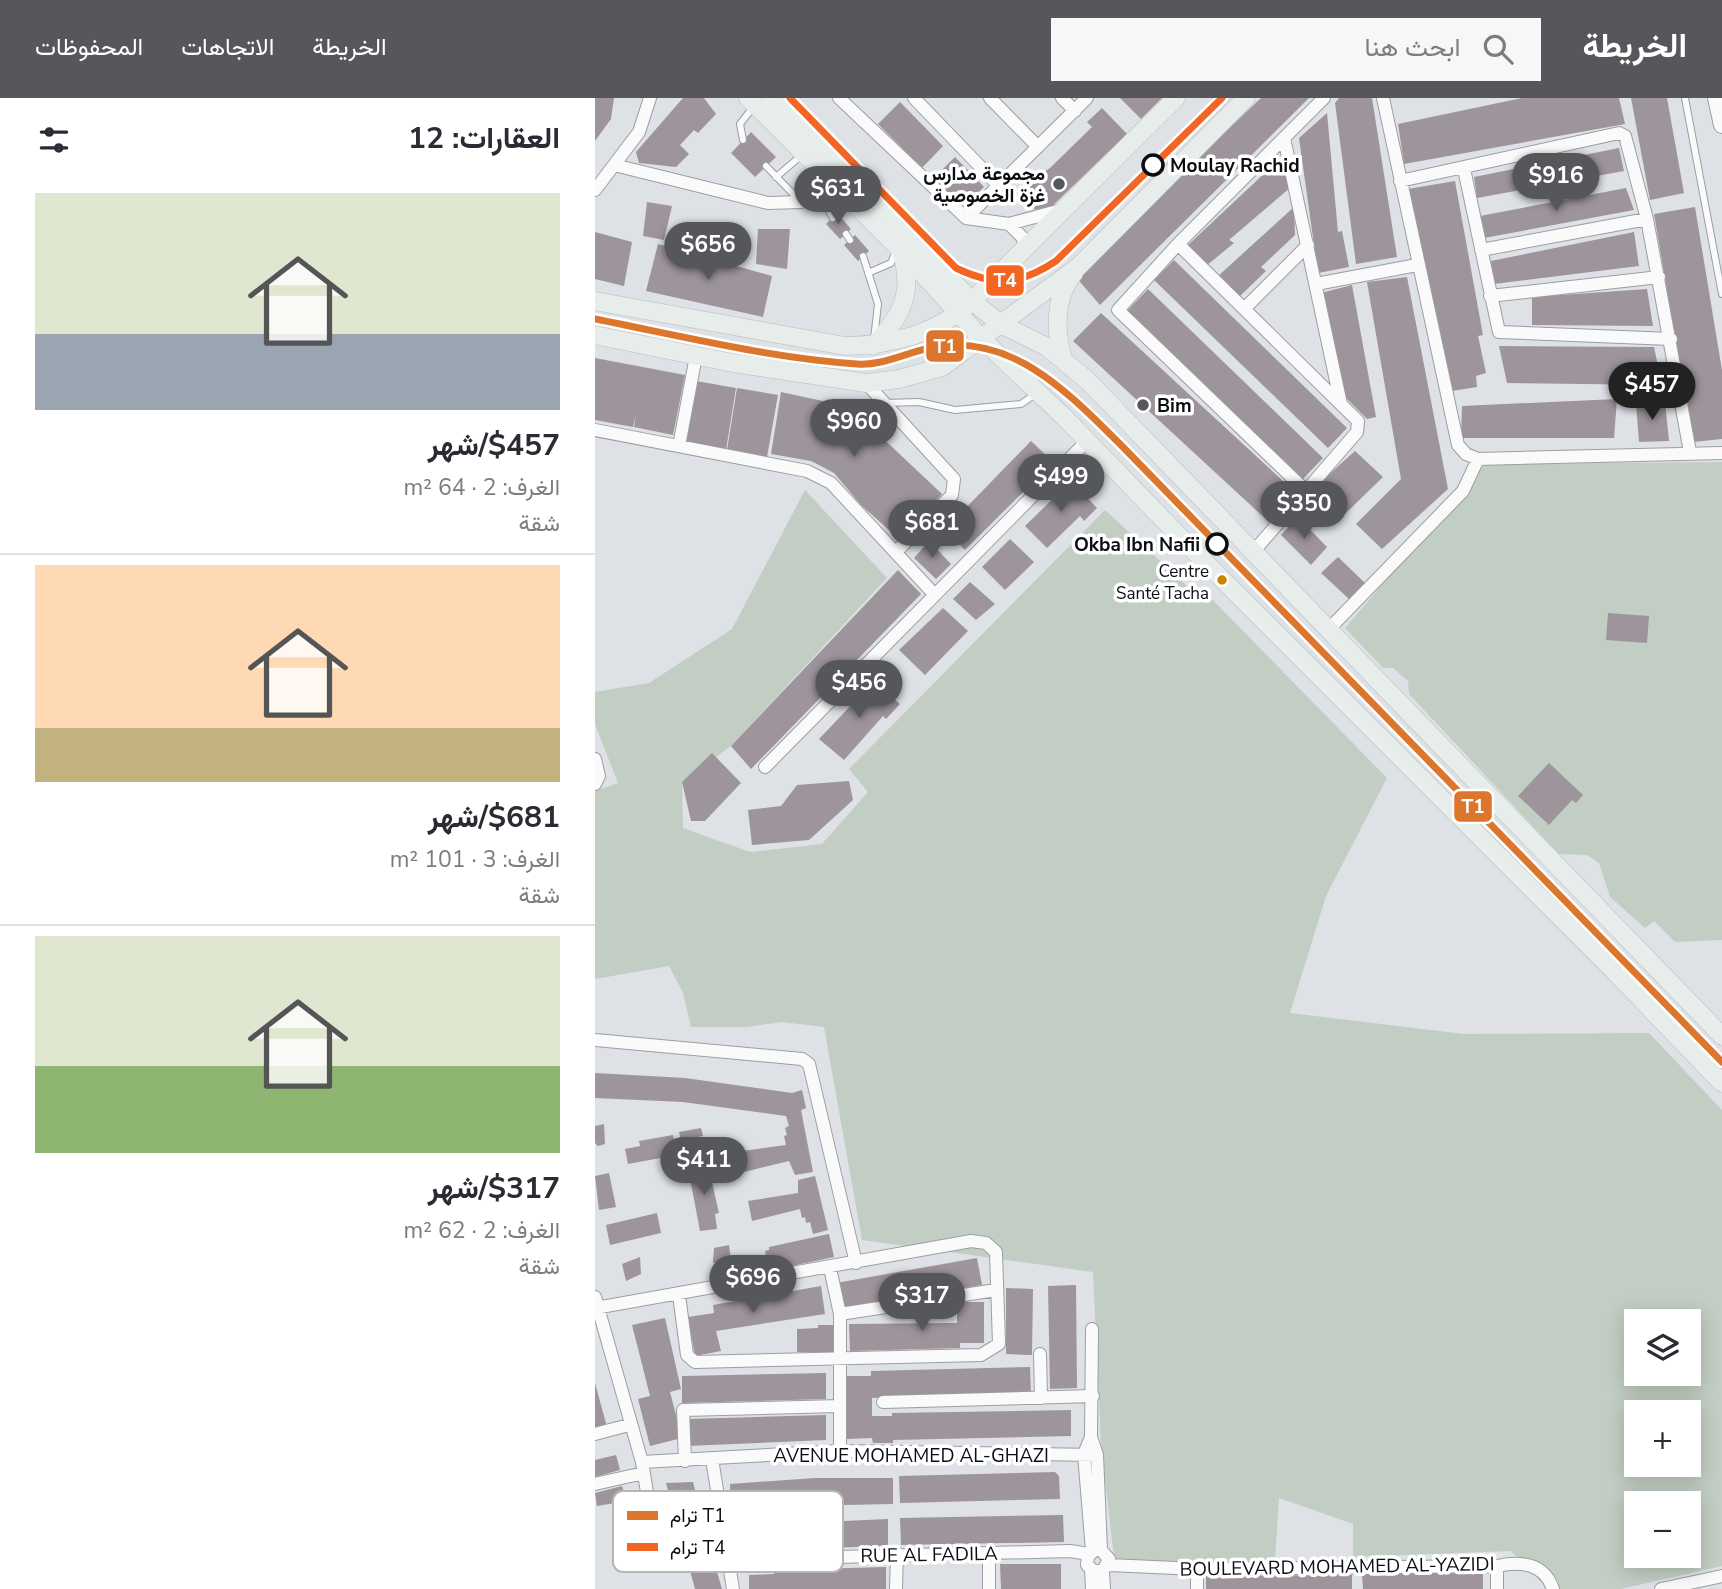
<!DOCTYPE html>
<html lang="ar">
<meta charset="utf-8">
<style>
:root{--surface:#fff;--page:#f7f7f7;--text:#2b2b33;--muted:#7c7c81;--line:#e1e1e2;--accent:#55575b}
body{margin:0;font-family:"Nunito Sans",Vazirmatn,sans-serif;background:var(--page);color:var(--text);direction:rtl;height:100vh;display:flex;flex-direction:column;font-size:26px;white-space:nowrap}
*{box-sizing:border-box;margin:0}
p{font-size:23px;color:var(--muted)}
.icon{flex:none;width:38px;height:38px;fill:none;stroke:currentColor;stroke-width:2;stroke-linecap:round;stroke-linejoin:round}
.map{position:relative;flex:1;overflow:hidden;direction:ltr}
.side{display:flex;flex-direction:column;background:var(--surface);width:595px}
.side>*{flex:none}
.buttons{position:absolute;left:1029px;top:1211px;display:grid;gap:14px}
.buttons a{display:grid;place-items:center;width:77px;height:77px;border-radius:0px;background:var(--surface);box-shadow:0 4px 18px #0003;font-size:35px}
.price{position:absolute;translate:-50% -60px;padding:0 16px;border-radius:24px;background:var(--accent);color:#fff;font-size:23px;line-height:46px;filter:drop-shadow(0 2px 4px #0008)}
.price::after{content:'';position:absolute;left:50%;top:42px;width:21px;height:16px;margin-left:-10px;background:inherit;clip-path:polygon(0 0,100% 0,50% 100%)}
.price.active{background:#222;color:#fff}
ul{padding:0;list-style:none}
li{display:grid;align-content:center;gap:14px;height:371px;padding:0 35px}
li+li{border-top:2px solid var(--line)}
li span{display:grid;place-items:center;height:217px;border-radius:0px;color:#555}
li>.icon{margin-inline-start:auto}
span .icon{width:126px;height:126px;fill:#fffc;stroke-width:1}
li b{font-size:30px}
h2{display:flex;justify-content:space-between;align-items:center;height:84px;padding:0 35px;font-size:30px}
header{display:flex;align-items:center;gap:42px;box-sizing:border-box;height:98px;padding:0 35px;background:var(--accent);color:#fff}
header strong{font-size:33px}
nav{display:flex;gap:38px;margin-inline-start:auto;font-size:24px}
.search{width:490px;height:63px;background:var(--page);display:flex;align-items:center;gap:18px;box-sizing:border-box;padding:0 24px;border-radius:0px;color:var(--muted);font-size:26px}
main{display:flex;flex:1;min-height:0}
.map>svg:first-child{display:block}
.green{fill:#c2cec3;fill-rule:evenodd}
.building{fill:#9d959b}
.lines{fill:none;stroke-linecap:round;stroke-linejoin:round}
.lane-casing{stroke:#9b9ea2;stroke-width:8}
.street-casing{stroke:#9b9ea2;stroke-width:14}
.secondary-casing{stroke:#9b9ea2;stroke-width:18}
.primary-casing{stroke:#b9bbbd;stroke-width:19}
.lane{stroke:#fafafb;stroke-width:6}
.street{stroke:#fafafb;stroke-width:12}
.secondary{stroke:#fafafb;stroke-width:16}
.primary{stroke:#e6edea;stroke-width:18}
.tram-1-casing{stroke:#fff;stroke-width:12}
.tram-2-casing{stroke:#fff;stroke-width:12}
.tram-1{stroke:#dc762d;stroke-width:7}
.tram-2{stroke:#f26522;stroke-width:7}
.stop-dot{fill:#fff;stroke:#0b0d10;stroke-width:3.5}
.poi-dot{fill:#55575b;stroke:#fff;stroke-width:2.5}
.bus-dot{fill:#c88703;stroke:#fff;stroke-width:2.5}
.labels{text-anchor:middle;stroke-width:7;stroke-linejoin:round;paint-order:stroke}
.bus-label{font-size:17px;fill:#0b0d10;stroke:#fff;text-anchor:end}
.stop-label{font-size:19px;font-weight:bold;fill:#0b0d10;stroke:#fff;text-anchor:start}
.poi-label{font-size:19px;font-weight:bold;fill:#0b0d10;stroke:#fff;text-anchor:end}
.street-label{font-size:19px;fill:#0b0d10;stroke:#fff}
.key{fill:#fff;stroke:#b6b6b7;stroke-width:2}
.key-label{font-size:19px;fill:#0b0d10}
.line-badge{stroke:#fff;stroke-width:2.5}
.badge-label{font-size:19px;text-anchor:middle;font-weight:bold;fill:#fff}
</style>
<header>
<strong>الخريطة</strong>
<div class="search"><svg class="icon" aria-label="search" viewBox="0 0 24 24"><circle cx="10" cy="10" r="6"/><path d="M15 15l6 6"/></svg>ابحث هنا</div>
<nav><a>الخريطة</a><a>الاتجاهات</a><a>المحفوظات</a></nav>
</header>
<main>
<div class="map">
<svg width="1127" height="1491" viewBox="0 0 1127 1491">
<rect width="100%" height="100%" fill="#dee1e6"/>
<!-- green -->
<path class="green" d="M1127,364V842L1080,844L1059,823L1050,830L1015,799L1004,765L992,757L964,756L814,596L813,583L798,570H788L750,530L890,366Z
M210,392L292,480L136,648L87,684L88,730L155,754L227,746L273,694L254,671L510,412L604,499L610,494L792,680L731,798L695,915L869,936L1054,935L1127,1012V1468L1026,1491H953L916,1453L758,1459V1426L684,1400L680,1462L520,1468L506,1346L498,1174L267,1142L229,929L187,924L152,929H96L88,895L74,868L0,881V693L23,685L0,626V594L54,585L137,531ZM1041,1223H1094V1276H1041ZM1041,1314H1094V1367H1041ZM1041,1405H1094V1458H1041Z"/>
<!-- building -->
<path class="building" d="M0,0H19L16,21L0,43Z
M88,0H109L121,16L103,35L99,32L85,47L94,56L81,69L44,65L41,54Z
M525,0H567L546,21Z
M666,0H714L505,207L479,177Z
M744,0H777L802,159L761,166L740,5Z
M927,0H1024L1030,26L809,66L803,26Z
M1036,0H1072L1089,95L1055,102Z
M305,4L348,48L327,70L283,26Z
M507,10L532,36L452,113L439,111L424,95L429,92L427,89L455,70L497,29L492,24Z
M732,15L743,134L747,133L754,169L723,175L704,40Z
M156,34L181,59L160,79L136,55Z
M1024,50L1029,73L882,100L879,79Z
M688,58L696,89L634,142L639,145L611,168L592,148Z
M360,59L389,89L367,110L338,81Z
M860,83L888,237L883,238L891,275L881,278L882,289L857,293L813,91Z
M1031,90L1039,112L889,140L885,118Z
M52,104L77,108L69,142L48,138Z
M699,109L700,137L666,169L671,173L644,199L622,179Z
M1100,109L1127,272V341L1098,344L1059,116Z
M242,115L256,131L245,141L231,126Z
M163,131H195L192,171L161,166Z
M0,134L37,144L29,188L0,181Z
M1039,134L1044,168L899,186L896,163Z
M260,137L274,153L263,163L249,147Z
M63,146L177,178L168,219L51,193Z
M579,162L752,330L733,350L559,182Z
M812,179L853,391L787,451L761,426L806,381L772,184Z
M757,187L781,319L772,321L748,297L726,195Z
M553,191L728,360L707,382L532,213Z
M1052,191L1058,228L937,227V199Z
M506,215L701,395L675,425L478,243Z
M904,248L1059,249L1067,287L912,285Z
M0,260L90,277L78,337L39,329L41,317L38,329L0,322Z
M101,283L141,290L131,352L90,345Z
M142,290L183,297L172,359L132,352Z
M186,294L251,308L267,317L278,331L347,396L305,442L266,407L239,375L216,363L176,356Z
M1022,301L1019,340H866L867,308Z
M1070,303L1074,343L1044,344L1041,306Z
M436,343L456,362L438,380L426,370L439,383L370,452L347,429L363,418Z
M760,353L788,379L751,415L720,389Z
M476,383L502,410L489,423L485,418L452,450L430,428Z
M703,419L732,449L716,467L686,437Z
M415,441L439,464L410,492L387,469Z
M334,443L356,466L341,481L319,460Z
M743,459L770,485L754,501L726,475Z
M303,472L326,496L156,671L136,648Z
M375,484L400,506L381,522L358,501Z
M348,510L373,533L330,577L304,552Z
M1013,515L1054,518L1052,545L1011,542Z
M279,583L305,606L291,621L288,618L249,662L224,641Z
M117,655L146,685L110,723H96L87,684Z
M954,665L988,697L981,705L977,702L954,727L923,698Z
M254,683L258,702L214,742L157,747L153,712L186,708L202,687Z
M0,975L90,980L197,995L207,992L211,1010L206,1012L218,1074L200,1077L194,1063L145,1075L141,1054L191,1047L189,1038L192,1037L190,1030L194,1028L191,1018L88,1004L0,1000Z
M9,1026L10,1046L3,1048L0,1045V1028Z
M106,1030L108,1038L86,1043L84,1034Z
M78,1037L82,1057L33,1066L30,1051L45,1048L44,1043Z
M113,1067L124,1115L120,1116L122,1131L105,1133L93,1070Z
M14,1075L21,1109L4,1112L0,1078Z
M220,1078L233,1132L218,1136L215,1124L211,1125L210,1119L207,1120L205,1111L157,1123L153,1103L203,1095V1082Z
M62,1115L66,1135L15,1147L11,1127Z
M234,1136L239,1159L178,1172L177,1166L173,1167L170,1153L174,1152V1149Z
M134,1147L136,1163L118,1165L119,1150Z
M45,1159L46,1176L31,1183L27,1166Z
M382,1160L387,1187L246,1210L241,1185Z
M481,1187L482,1290L455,1291L453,1188Z
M226,1188L230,1216L121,1233L126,1253L100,1258L93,1219L119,1215L118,1207Z
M411,1190L438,1191L437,1257L411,1256Z
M362,1204H389V1245H365V1250L255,1253L254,1226L362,1225Z
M70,1220L86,1291L75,1294L87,1340L55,1348L43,1301L55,1298L37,1227Z
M223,1227H239V1254H202V1231L223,1230Z
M435,1269L436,1296L277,1300V1318H297V1315L476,1312V1338L298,1342V1345H278L277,1340L252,1341L250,1278H276V1273Z
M231,1275V1301L87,1305V1278Z
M0,1285L12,1329L0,1332Z
M231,1317V1342L92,1348V1321Z
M21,1357L25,1372L0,1379V1362Z
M460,1374L464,1378L465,1401L305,1405L304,1378Z
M220,1380H298V1406L161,1409V1427L293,1421V1448L162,1452V1448L137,1449L135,1386Z
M98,1384L109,1429L127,1491H100L71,1385Z
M27,1388L32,1403L2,1408L0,1395Z
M468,1417L469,1444L306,1447L305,1420Z
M405,1466H466V1491H406Z
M291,1469V1491H154V1477L179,1476V1472Z
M888,1474V1491H768L767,1476Z
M757,1477V1491H611V1478Z"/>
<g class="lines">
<!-- lane casing -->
<g class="lane-casing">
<path id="lane" d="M1090,0L1127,196
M148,42L145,26L159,8
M171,68L204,102
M181,79L207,57
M226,99L238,120
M251,136L255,142
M268,158L283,206L279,241
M273,175L296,165L302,151
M290,305L324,304L360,312L426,306L442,295"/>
</g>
<!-- street casing -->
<g class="street-casing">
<path id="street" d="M244,0L371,120L414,126L466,112
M319,0L404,88
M395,0L443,49
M467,0L480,13
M788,0L863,347L871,356L883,361L1127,355
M689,40L746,306
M19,67L173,105L206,104L243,91
M869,71L904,234L1076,241
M805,83L1024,35L1030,38L1052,121L1095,354
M0,92L44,34L55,0
M371,120L492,0
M414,126L428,140L430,152
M583,146L763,323L762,334L659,453
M886,152L1052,121
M721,186L822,167
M895,198L1064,179
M649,211L713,147
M271,285L359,381L357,397L301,454
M0,332L212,373L236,385L339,496
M84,348L101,258
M709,391L523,212L583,146L729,0
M734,531L868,393L883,361
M0,661L4,678L0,686
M170,669L492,343
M0,942L207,961L214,966L261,1165
M235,1170L245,1216V1353
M0,1199L47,1364L55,1412
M0,1210L376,1143L391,1145L401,1154L404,1246L386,1257L100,1264L92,1257L84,1197
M245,1216L401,1192
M445,1256L446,1300
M288,1304L498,1298
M0,1336L34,1327
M496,1339L502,1357L506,1452L514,1461L508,1473L509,1491
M117,1361L138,1491
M90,1363L88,1312L245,1308
M47,1364L245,1353L502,1357
M0,1386L49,1375
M497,1453L489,1356L496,1339L497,1231
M499,1453L493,1458L492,1467L499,1473H508
M132,1462L475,1453L494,1456
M514,1467L602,1471L902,1468C926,1463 949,1465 958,1491
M902,1468V1491
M602,1471V1491
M496,1472L497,1491
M301,1491L302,1455
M394,1491V1455
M1066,1491L1127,1478"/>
</g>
<!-- secondary casing -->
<g class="secondary-casing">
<path id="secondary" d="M1121,0L1127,27"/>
</g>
<!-- primary casing -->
<g class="primary-casing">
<path id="primary" d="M153,0L303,149L387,241L469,319L588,442L1014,868L1127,985
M176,0L377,203L407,227L452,249L493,283L1127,938
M0,203L250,248C298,247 342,236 377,203L581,0
M0,237L138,265L271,285L304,281L347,269L483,169L651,0
M278,248C306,220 319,195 307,156
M468,261C460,232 459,200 479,175"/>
</g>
<!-- lane -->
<use href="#lane" class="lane"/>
<!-- street -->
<use href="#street" class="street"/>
<!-- secondary -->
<use href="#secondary" class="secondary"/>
<!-- primary -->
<use href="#primary" class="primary"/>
<!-- tram-1 casing -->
<g class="tram-1-casing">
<path id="tram-1" d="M0,221C86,238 175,260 262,266C291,268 318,251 345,248C422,239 475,297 525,346L1127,964"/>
</g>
<!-- tram-2 casing -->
<g class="tram-2-casing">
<path id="tram-2" d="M195,0L361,170C400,189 425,187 461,163L627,0"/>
</g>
<!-- tram-1 -->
<use href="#tram-1" class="tram-1"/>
<!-- tram-2 -->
<use href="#tram-2" class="tram-2"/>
</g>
<!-- markers -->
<g class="stop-dot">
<circle cx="558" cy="67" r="10"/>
<circle cx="622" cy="446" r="10"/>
</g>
<g class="poi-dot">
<circle cx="464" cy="86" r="7"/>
<circle cx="548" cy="307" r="7"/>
</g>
<circle class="bus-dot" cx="627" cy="482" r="6"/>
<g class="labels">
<!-- bus labels -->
<g class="bus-label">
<text x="614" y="479">Centre<tspan x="614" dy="22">Santé Tacha</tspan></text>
</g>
<!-- stop labels -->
<g class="stop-label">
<text x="575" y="74">Moulay Rachid</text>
<text x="605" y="453" text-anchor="end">Okba Ibn Nafii</text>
</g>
<!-- poi labels -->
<g class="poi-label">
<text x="450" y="82">مجموعة مدارس<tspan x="450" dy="22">غزة الخصوصية</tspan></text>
<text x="562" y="314" text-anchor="start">Bim</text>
</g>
<!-- street labels -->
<g class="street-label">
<text x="316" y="1364">AVENUE MOHAMED AL-GHAZI</text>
<text transform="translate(334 1456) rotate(-1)" y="7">RUE AL FADILA</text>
<text transform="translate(742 1468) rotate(-1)" y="7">BOULEVARD MOHAMED AL-YAZIDI</text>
</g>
</g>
<!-- legend -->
<rect x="18" y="1393" width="230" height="81" rx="10" class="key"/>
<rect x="32" y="1413" width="31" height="9" fill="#dc762d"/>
<rect x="32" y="1445" width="31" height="8" fill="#f26522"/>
<g class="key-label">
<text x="75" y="1424">ترام T1</text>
<text x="75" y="1456">ترام T4</text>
</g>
<g class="line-badge">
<rect x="390" y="166" width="40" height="33" rx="7" fill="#f26522"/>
<rect x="330" y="231" width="40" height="34" rx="7" fill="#dc762d"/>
<rect x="858" y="692" width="40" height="33" rx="7" fill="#dc762d"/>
</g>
<g class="badge-label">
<text x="410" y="189">T4</text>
<text x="350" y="255">T1</text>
<text x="878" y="715">T1</text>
</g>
</svg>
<div class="buttons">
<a><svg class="icon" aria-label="layers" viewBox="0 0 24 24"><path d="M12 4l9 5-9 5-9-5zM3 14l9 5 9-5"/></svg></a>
<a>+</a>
<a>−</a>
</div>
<b class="price" style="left:961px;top:115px">$916</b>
<b class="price" style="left:243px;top:128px">$631</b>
<b class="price" style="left:113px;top:184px">$656</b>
<b class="price active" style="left:1057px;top:324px">$457</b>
<b class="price" style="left:259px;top:361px">$960</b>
<b class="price" style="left:466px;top:416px">$499</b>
<b class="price" style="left:709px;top:443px">$350</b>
<b class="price" style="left:337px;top:462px">$681</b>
<b class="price" style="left:264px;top:622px">$456</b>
<b class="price" style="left:109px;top:1099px">$411</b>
<b class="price" style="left:158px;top:1217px">$696</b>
<b class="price" style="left:327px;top:1235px">$317</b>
</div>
<section class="side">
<h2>العقارات: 12<svg class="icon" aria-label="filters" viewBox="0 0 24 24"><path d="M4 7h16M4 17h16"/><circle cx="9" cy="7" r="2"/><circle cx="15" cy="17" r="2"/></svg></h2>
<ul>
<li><span style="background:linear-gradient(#dfe7d0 65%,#9aa5b1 0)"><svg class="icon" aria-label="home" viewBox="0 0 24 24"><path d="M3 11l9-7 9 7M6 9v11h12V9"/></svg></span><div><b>$457/شهر</b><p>الغرف: 2 · 64 m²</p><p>شقة</p></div></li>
<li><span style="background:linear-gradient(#ffd9b3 75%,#c2b280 0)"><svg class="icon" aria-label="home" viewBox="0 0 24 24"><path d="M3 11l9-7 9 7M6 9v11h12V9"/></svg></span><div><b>$681/شهر</b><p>الغرف: 3 · 101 m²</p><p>شقة</p></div></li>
<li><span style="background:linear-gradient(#dfe7d0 60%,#8fb573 0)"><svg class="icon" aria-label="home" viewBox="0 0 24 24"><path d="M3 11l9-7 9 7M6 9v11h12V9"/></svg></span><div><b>$317/شهر</b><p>الغرف: 2 · 62 m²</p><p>شقة</p></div></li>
</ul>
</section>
</main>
